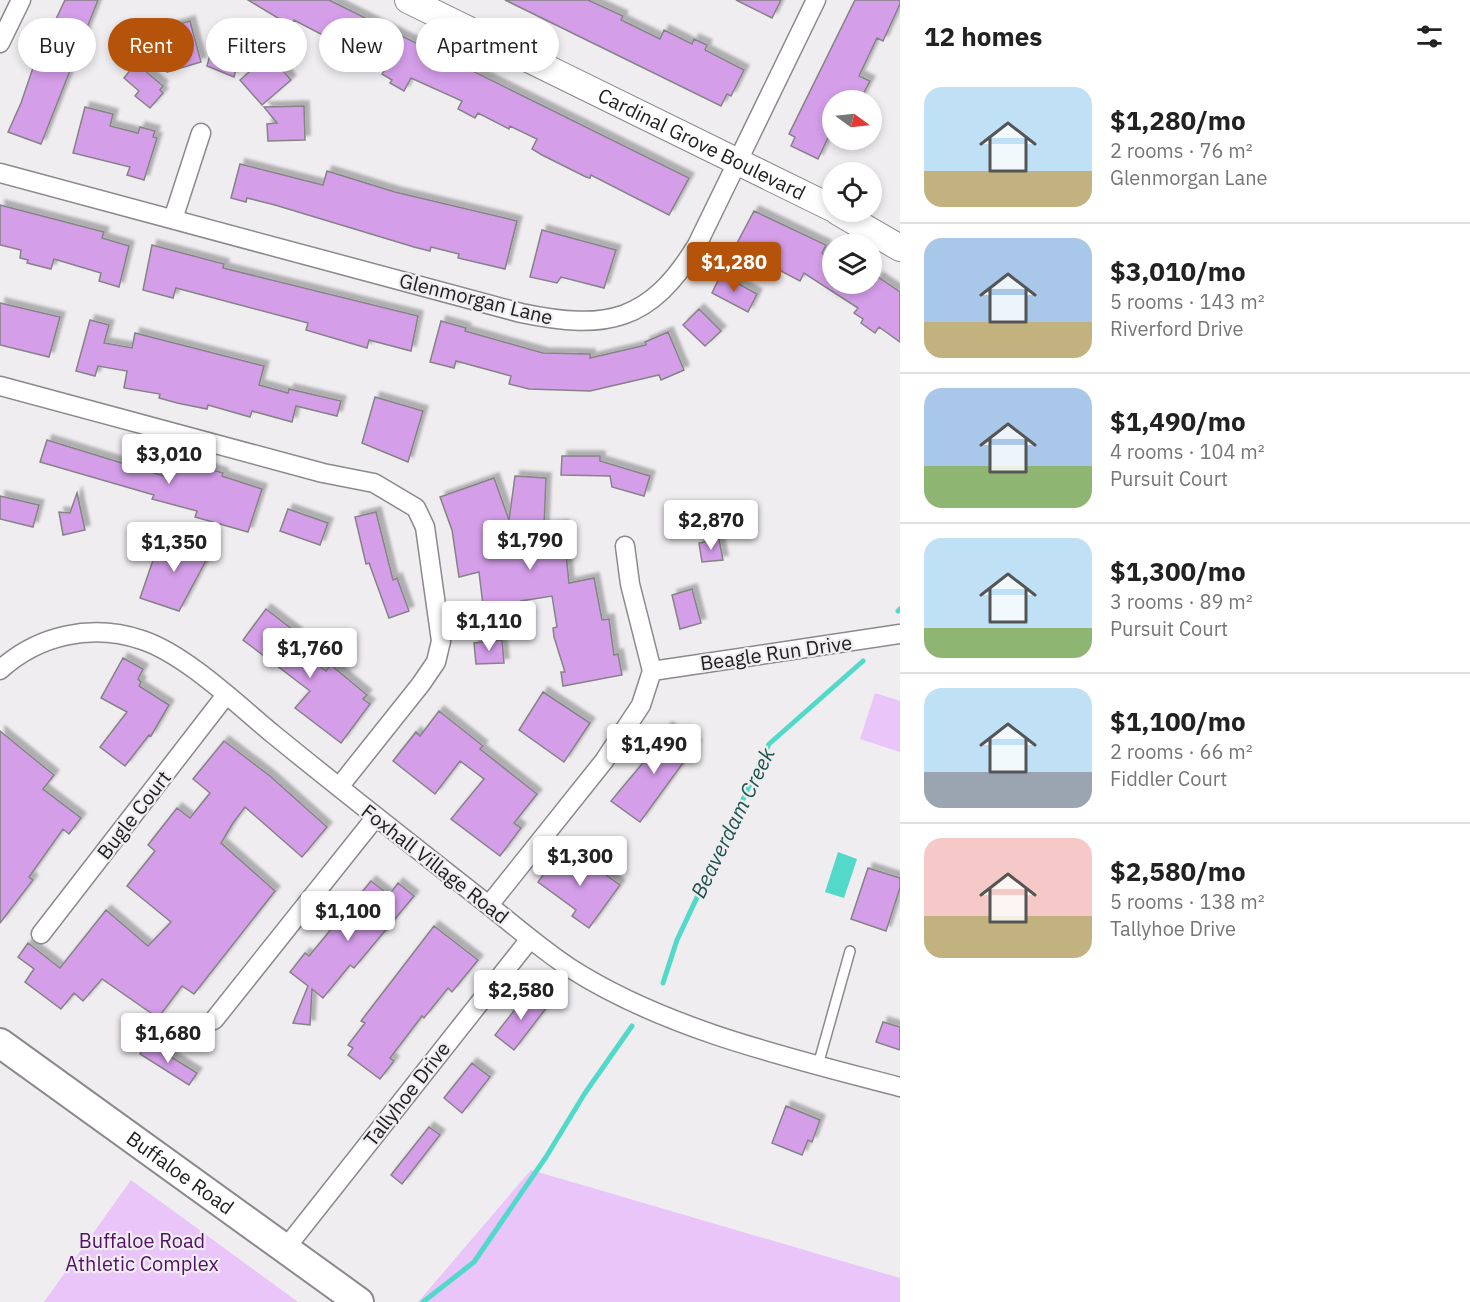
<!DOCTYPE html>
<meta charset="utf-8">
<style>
:root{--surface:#fff;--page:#f2f2f2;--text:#222;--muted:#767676;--line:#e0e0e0;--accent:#b45309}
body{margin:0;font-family:"IBM Plex Sans",sans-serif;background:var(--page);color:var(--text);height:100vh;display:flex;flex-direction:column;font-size:22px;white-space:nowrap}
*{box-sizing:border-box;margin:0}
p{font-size:20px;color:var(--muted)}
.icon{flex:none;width:33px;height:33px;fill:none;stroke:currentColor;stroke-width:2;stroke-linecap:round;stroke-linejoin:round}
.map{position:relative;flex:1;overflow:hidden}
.side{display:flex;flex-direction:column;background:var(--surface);width:570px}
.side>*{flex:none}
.top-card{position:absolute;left:18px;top:18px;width:570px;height:54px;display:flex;gap:12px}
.needle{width:39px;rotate:105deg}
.buttons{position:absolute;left:822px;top:90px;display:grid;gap:12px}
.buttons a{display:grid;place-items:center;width:60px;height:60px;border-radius:50%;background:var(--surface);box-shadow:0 3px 9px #0003;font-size:30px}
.price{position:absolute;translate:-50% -51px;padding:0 14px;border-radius:6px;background:#fff;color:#222;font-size:20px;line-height:39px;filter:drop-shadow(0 2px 3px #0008)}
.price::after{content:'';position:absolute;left:50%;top:36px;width:18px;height:14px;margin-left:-9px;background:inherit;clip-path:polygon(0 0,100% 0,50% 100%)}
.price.on{background:var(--accent);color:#fff}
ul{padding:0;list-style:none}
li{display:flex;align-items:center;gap:18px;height:150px;padding:0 24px}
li+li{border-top:2px solid var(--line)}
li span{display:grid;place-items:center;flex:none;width:168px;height:120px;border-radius:18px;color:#555}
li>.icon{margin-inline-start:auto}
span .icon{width:72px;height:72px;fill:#fffc;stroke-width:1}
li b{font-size:26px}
h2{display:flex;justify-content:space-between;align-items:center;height:72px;padding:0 24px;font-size:26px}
.tag{padding:0 21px;border-radius:27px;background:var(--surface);box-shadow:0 3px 9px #0003;font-size:21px;line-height:54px}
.tag.on{background:var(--accent);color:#fff}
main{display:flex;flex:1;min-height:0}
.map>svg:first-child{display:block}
.green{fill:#eac5f9}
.water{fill:#52d9c9}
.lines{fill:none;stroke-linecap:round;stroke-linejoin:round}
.stream{stroke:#52d9c9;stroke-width:5}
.building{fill:#d49ee9;stroke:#858386;stroke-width:1.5;filter:url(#shadow)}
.lane-casing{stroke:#8b898c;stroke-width:12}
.street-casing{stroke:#8b898c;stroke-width:21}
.secondary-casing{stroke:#8b898c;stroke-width:28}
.primary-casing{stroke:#8b898c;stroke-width:32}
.lane{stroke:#fff;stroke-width:9}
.street{stroke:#fff;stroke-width:18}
.secondary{stroke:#fff;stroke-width:26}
.primary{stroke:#fff;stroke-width:28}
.labels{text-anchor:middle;stroke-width:4.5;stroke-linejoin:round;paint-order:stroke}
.street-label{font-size:20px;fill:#212021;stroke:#efedf0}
.park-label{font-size:20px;fill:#540f69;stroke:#efedf0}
.water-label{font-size:21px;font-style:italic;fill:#1a534c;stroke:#efedf0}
</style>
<main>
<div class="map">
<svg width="900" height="1302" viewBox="0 0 900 1302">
<defs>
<filter id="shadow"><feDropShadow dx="5" dy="-5" stdDeviation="1.5" flood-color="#0004"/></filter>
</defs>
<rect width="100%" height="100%" fill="#efedf0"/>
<!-- green -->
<path class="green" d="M875,693L900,701V752L860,739Z
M531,1170L900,1278V1302H418Z
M131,1180L298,1302H44Z"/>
<!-- water -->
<path class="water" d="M838,852L857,859L844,898L825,892Z"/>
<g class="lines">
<!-- stream -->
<path class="stream" d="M898,611L900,609
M663,983L677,940L769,744L863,661
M423,1302L474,1262L546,1157L585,1093L632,1026"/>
</g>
<!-- building -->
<path class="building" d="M65,0H98L41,144L8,132L21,103L36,59L38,60L51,35L49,34Z
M248,0H329L689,178L669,215L591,175L590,178L586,177L542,155L532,149L537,139L510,126L509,129L478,113L475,118L458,109L462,101L411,78L404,91L390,83L392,80L382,74L386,68L294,20L291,26Z
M505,0H588L623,16L621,20L660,39L664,30L692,44L694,39L707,45L705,50L744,70L731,96L727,94L721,106Z
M736,0H781L772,18Z
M855,0H900V4L883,41L877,38L859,76L870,81L860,100H832V129L818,159L791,146L795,137L789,134Z
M190,21L201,62L167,72L155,31Z
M215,36L243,44L234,77L207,66Z
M269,55L291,80L262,105L240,80Z
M136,63L163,86L160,90L163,93L150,108L135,96L139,91L124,78Z
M304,106L305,140L268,141L267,124L277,123L264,107Z
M85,107L113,114L110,126L138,133L140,127L155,131L153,137L157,138L144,180L127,175L130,167L73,153Z
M240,164L323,185L327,171L395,192L517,221L505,269L458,258L459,254L431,247L430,251L414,247L275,205L247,198L246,202L231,198Z
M0,205L104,232L102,238L129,246L119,287L99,281L101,273L54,259L51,269L27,263L28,260L20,258L21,250L0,245Z
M754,211L826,245L822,253L832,262V284H874L878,277L900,292V342L879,327L875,333L861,323L863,319L854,313L858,308L804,273L800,281L735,247Z
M542,230L616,250L604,288L561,277L557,283L530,277Z
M152,245L224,264L223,268L418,316L411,351L369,340L367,348L306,330L308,323L176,288L173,298L143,290Z
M721,274L757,294L748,312L712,293Z
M0,303L60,317L49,357L0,345Z
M699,309L721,331L705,346L683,325Z
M90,320L109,325L104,343L132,348L135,333L264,366L259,385L288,393L289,389L341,401L337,416L296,406L292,422L252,411L250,417L208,405L207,409L177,403L159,398L160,394L124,388L127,371L98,366L95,376L76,371Z
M441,321L466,328L465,331L543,353L590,354V358L646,345L645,342L668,332L684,370L661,380L659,375L590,391L529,389L509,384L511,376L456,361L454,368L430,362Z
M375,397L423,411L408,462L362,443Z
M47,440L164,476L169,457L223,473L222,476L262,489L248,532L195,517L197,511L152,499L154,495L40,462Z
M562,456H600V461L650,476L644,496L612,487L610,476L561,475Z
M515,476L546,478L544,527L563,525L569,583L594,578L602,620L609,619L614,655L618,654L622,675L563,686L561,672H565L554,637L553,628L557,627L552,596L521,601L522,609L484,614L479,572L459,577L452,530L440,497L494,478L509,520Z
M77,493L85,530L63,535L59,512L70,513Z
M0,496L39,505L33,527L0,519Z
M288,509L328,523L320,545L280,531Z
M376,512L393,580L397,578L409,611L389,618L369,563L366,564L355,517Z
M161,537L186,545L188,538L210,553L179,611L140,598Z
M719,539L723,560L702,562L699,543Z
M692,589L701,623L680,629L672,595Z
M266,609L297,633L289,643L326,671L331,665L367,695L363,699L370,704L341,743L295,708L310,691L243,640Z
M502,640L504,663L476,664L474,643Z
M123,658L143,669L138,679L141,682L139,686L169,705L151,736L149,735L125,766L100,747L127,712L101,698Z
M543,692L590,723L564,762L519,730Z
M439,711L483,746L480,749L537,794L514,823L521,828L500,856L451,819L484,779L460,761L435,794L393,761L416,732L420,736Z
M667,727L696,745L640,822L611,801L652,752Z
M0,731L54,775L43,789L81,818L69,834L63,829L29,877L33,880L0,923Z
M224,741L270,776L327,827L302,857L245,807L233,823L221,843L275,891L194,994L182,986L158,1018L102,979L83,1001L74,993L61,1009L25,982L34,969L18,957L28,943L60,968L106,910L148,946L171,922L127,886L155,851L148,845L177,808L190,818L210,793L193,779Z
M559,853L573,863L579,856L620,885L589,928L572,916L576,910L538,882Z
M868,868L900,878V888L886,931L851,919Z
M371,881L389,895L398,883L414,896L354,968L350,965L323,998L312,989L310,1025L293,1023L308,986L290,972L305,953L309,956Z
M434,926L478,960L452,992L448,988L424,1018L422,1016L390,1058L394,1061L380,1079L348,1055L353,1048L348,1045L365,1023L361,1021Z
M528,993L547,1007L514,1050L495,1035Z
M883,1022L900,1027V1050L876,1042Z
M147,1042L197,1073L189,1085L140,1054Z
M472,1063L490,1077L462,1113L444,1098Z
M786,1106L820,1120L812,1142L808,1140L802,1155L772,1143Z
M429,1127L440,1135L402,1184L391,1175Z"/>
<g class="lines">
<!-- lane casing -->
<g class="lane-casing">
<path id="lane" d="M818,1065L850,951"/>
</g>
<!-- street casing -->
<g class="street-casing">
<path id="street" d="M0,43L21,0
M0,173L521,313C607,331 650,322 697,245L816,0
M173,219L201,133
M0,386L323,473L374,483L416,508L425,527L441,641L436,662L421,684L339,787
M0,670C38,635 92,623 142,640C185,654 238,705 273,734C344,792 416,848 487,904C515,926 541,949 570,968C667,1030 790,1058 900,1087
M652,671L900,634
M489,905L604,761L641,705L652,671L630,584L625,546
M41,934L226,695
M214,1020L375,818
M285,1249L530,939"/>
</g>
<!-- secondary casing -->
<g class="secondary-casing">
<g id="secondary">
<path id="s1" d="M408,0L832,208"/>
<path d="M838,212L900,248"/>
</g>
</g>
<!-- primary casing -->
<g class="primary-casing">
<g id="primary">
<path id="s2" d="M0,1043L359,1302"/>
</g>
</g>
<!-- lane -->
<use href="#lane" class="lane"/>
<!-- street -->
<use href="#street" class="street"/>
<!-- secondary -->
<use href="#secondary" class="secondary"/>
<!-- primary -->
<use href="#primary" class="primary"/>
</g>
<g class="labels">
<!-- street labels -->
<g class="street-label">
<text dy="7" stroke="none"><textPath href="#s1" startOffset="327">Cardinal Grove Boulevard</textPath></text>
<text transform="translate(476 299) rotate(14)" y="7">Glenmorgan Lane</text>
<text transform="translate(776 653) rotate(-8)" y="7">Beagle Run Drive</text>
<text transform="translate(134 815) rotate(-52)" y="7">Bugle Court</text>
<text transform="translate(435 864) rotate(38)" y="7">Foxhall Village Road</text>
<text transform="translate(407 1094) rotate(-52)" y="7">Tallyhoe Drive</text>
<text dy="7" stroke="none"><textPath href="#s2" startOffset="222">Buffaloe Road</textPath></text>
</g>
<!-- park labels -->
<g class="park-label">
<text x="142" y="1248">Buffaloe Road<tspan x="142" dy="23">Athletic Complex</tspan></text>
</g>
<!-- water labels -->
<g class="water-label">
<text transform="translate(733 823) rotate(-64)" y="7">Beaverdam Creek</text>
</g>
</g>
</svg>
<div class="buttons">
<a><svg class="needle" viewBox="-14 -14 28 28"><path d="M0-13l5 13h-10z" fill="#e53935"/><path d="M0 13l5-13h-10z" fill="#767676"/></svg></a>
<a><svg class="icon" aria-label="locate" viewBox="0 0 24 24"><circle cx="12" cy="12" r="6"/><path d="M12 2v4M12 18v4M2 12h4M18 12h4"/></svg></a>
<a><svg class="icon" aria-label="layers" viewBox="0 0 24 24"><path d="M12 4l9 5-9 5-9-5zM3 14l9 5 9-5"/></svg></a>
</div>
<b class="price on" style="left:734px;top:293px">$1,280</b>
<b class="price" style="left:169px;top:485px">$3,010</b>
<b class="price" style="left:711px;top:551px">$2,870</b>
<b class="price" style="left:530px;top:571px">$1,790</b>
<b class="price" style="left:174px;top:573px">$1,350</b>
<b class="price" style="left:489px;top:652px">$1,110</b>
<b class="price" style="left:310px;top:679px">$1,760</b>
<b class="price" style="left:654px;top:775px">$1,490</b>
<b class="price" style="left:580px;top:887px">$1,300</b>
<b class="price" style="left:348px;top:942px">$1,100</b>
<b class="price" style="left:521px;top:1021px">$2,580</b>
<b class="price" style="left:168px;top:1064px">$1,680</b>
<div class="top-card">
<a class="tag">Buy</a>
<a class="tag on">Rent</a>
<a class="tag">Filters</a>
<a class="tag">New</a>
<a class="tag">Apartment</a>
</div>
</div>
<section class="side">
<h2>12 homes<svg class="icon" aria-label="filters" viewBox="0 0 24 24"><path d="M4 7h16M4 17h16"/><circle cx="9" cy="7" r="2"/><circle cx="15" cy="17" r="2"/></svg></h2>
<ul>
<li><span style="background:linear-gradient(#bfe0f5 70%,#c2b280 0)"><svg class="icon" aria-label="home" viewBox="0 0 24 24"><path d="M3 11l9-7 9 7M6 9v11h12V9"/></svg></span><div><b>$1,280/mo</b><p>2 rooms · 76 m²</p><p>Glenmorgan Lane</p></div></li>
<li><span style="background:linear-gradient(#a9c7e8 70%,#c2b280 0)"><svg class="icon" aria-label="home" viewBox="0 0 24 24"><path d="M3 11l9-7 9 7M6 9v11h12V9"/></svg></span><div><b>$3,010/mo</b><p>5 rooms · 143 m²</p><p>Riverford Drive</p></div></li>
<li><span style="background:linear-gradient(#a9c7e8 65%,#8fb573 0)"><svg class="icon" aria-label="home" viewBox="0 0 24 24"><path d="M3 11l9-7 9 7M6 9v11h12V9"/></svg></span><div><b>$1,490/mo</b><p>4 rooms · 104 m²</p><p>Pursuit Court</p></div></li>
<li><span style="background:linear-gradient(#bfe0f5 75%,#8fb573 0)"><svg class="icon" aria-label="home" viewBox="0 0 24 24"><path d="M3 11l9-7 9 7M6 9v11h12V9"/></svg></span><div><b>$1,300/mo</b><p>3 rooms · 89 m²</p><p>Pursuit Court</p></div></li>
<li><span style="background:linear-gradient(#bfe0f5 70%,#9aa5b1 0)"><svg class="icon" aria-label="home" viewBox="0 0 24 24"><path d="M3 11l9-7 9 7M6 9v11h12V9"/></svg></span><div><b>$1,100/mo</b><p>2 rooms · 66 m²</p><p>Fiddler Court</p></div></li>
<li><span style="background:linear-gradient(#f6c9c9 65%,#c2b280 0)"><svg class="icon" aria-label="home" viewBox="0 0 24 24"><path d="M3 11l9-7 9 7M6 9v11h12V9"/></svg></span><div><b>$2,580/mo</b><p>5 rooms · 138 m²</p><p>Tallyhoe Drive</p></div></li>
</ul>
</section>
</main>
